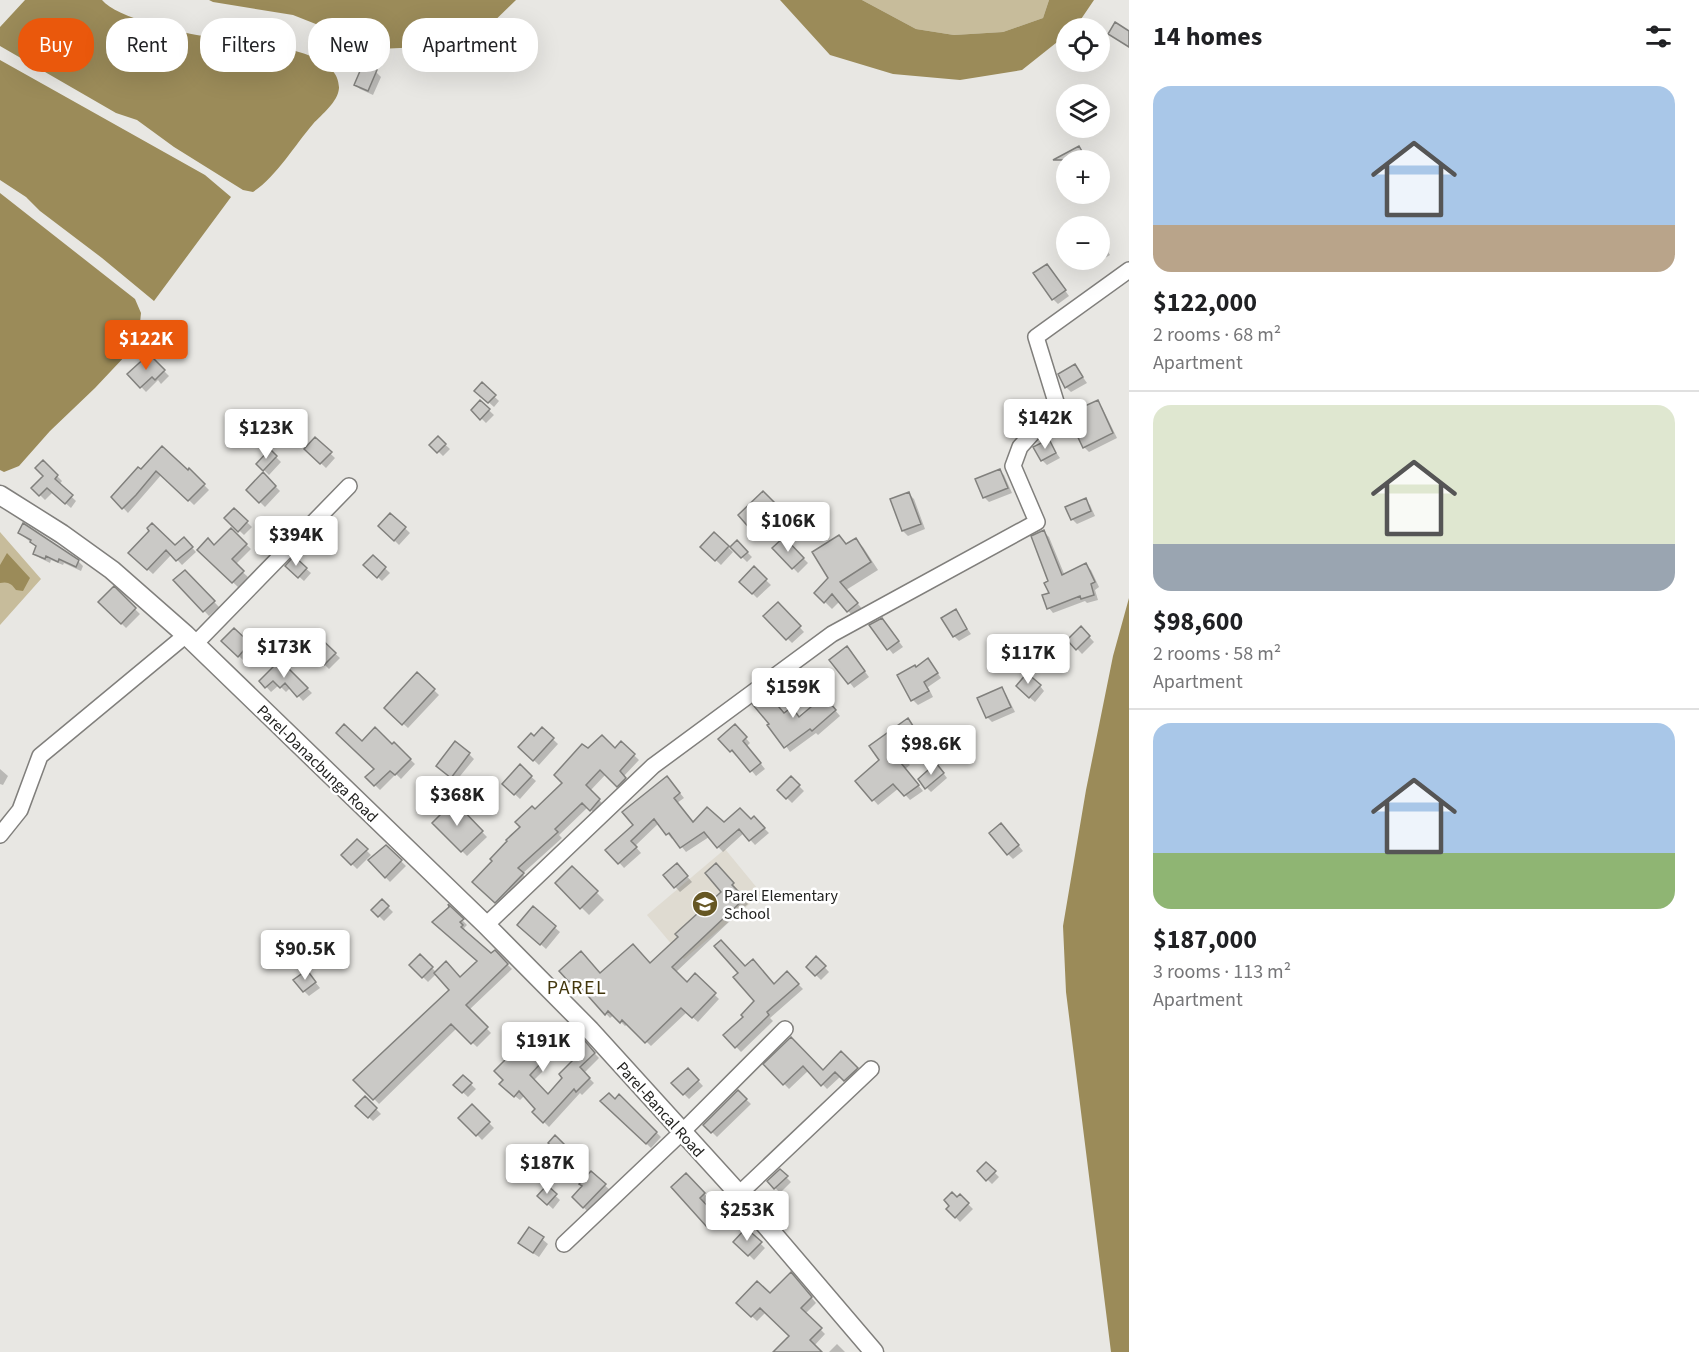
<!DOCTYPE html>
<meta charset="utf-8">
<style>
:root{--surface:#fff;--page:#f6f6f6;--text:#202124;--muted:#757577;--line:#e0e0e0;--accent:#ea580c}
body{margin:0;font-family:"Source Sans 3",sans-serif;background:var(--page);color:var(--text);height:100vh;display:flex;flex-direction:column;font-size:22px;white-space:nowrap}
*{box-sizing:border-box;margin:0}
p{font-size:20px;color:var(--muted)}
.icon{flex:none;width:33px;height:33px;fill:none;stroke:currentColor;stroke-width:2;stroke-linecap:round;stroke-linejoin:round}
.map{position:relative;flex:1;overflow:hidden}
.details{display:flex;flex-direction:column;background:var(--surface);width:570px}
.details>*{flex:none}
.banner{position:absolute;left:18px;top:18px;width:570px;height:54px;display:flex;gap:12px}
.tools{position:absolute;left:1056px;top:18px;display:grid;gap:12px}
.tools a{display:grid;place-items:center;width:54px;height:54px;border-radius:50%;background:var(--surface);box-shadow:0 6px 24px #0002;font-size:30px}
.price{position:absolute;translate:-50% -51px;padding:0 14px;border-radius:6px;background:#fff;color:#222;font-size:20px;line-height:39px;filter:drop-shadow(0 2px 3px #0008)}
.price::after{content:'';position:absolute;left:50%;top:36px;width:18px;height:14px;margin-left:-9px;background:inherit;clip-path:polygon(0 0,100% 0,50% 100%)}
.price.active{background:var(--accent);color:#fff}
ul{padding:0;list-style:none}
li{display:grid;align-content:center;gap:12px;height:318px;padding:0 24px}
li+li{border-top:2px solid var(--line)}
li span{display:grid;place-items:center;height:186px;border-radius:18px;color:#555}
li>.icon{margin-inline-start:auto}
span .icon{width:108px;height:108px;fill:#fffc;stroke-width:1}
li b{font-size:26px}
h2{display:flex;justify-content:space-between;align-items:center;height:72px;padding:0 24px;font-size:26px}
.tag{padding:0 21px;border-radius:24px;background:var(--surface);box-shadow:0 6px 24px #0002;font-size:21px;line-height:54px}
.tag.active{background:var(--accent);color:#fff}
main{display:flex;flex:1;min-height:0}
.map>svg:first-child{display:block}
.built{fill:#dfdbd1}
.green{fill:#c7bc9b}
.water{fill:#9b8b59}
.shadow{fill:#0003}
.building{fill:#cac9c6;stroke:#81807d;stroke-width:1.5}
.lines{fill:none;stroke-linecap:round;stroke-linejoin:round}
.minor-casing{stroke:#807f7c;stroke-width:18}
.major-casing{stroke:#807f7c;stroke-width:21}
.minor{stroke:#fff;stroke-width:15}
.major{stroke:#fff;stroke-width:18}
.labels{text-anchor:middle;stroke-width:5;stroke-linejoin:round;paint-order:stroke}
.street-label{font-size:16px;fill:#21211f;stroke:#fff}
.poi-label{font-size:16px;fill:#21211f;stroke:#fff;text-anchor:start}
.quarter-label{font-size:20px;letter-spacing:1.5px;fill:#43370d;stroke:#fff}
</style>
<main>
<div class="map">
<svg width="1129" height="1352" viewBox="0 0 1129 1352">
<rect width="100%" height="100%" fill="#e8e7e3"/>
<!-- built -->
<path class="built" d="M725,849L762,894L684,959L647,915Z"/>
<!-- green -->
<path class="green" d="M862,0H1049L1043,18L1003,32L954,35L916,29Z
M0,532L41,579L0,625Z"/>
<!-- water -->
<path class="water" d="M25,0H102C116,18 183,33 208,37C237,43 340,44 339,88C338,102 322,114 313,124C295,145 276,177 253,192L243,190L174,147L137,120L116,113L0,46V27Z
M209,0H516L478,37L442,46L379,49L293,15L213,2Z
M780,0H862L916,29L954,35L1003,32L1043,18L1049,0H1094L1075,28H1066V35L1022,70L960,80L893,74L830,55Z
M0,60L205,175L231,197L154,301L102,258L40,211L26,197L0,180Z
M0,193L135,299L141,313L139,333L128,353L95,388L50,431L19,466L4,472L0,470Z
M7,553L30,578L23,591L16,590C12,584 8,581 0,583V565Z
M1129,598V1352H1111L1066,992L1063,926L1086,790L1113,656Z"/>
<!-- shadow -->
<path class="shadow" d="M376,72L381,77L373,95L360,89L355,84Z
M1100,240L1110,255L1097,263L1093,260H1100Z
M1047,266L1069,296L1058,304L1053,299Z
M149,356L169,376L161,384L158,380L146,392L129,374Z
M1075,366L1087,383L1071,392L1066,387Z
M482,385L499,401L494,407L476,391Z
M480,402L494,415L486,423L473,410Z
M1097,402L1102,407L1117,438L1089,452L1084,447Z
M438,438L450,449L443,456L432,445Z
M315,439L335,458L326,468L306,449Z
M1048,441L1060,458L1047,465L1042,460Z
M162,448L188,472L189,470L209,490L194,505L162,474L128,513L113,497L141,471Z
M270,451L281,462L269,475L258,464Z
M43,462L62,481L59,485L76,501L71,508L53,492L45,500L33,488L45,476Z
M999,470L1004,475L1012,493L989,502L984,497Z
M263,474L280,491L265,507L248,490Z
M763,493L781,511L778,514L791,528L780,538L767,524L757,533L740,515Z
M909,494L914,499L925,529L908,536L903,531Z
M1085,500L1090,505L1095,516L1077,524L1072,519Z
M234,510L252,527L244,535L226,518Z
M391,515L410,533L399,545L380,526Z
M231,530L251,549L235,565L248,577L238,587L199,550L214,547Z
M1044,532L1049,537L1065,576L1086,565L1091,570L1099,587L1095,590L1098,600L1087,603L1085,601L1053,613L1049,608L1050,581Z
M19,533L78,561L83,566L81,571L64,563L63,565L51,560L50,563L40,558L35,553L37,547Z
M714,534L733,552L721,565L702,547Z
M839,536L847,545L855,540L863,547L878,570L846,590L864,611L855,619L840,601L832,609L816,593L830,578Z
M184,539L196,552L182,565L172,554L153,574L130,553L175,547Z
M784,539L808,563L798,573L774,548Z
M737,542L752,557L747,562L732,547Z
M373,557L390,573L382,581L365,565Z
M294,558L311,573L304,581L287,566Z
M754,569L771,585L757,598L741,582Z
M185,572L219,607L209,616L175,580Z
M114,589L140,614L126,628L100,602Z
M778,604L804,632L792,643L765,616Z
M955,611L971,634L959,641L954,636Z
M882,619L903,647L893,654L889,649Z
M1081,628L1094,642L1082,654L1069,640Z
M234,630L254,649L243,660L223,641Z
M313,633L340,658L329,669L322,662L321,664L301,645Z
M851,653L869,677L854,688L832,660Z
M280,662L312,693L303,701L291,687L286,692L279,685L271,692L261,681Z
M932,665L941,678L928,687L933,697L918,705L913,700L899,676L916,668Z
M417,674L439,695L408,728L386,708Z
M1040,686L1044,691L1035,702L1022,691Z
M1002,689L1006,694L1015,712L992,722L987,717L979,699Z
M829,703L840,716L818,735L816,733L790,752L771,724L784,715L800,718Z
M908,720L919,735L910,741L918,752L906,761L910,765L905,769L923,791L910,800L899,788L878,805L857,781L882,760Z
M735,726L750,743L747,746L765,769L756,776L738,754L736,756L720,739Z
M542,729L558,744L539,765L520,747L534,738Z
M621,743L639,760L623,777L630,784L623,791L606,774L590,791L604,805L595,814L588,807L559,835L562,838L522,874L528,879L501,907L474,882L535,812L564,783L588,750H615Z
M394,744L415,764L401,779L396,774L380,790L367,777L376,769Z
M469,754L474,759L456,781L442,770Z
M520,767L536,781L520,799L504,784Z
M0,769L8,776L3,785L0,784Z
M941,770L947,778L931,792L927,788Z
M791,778L804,791L792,803L779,790Z
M672,783L684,798L677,803L693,824H724L751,821L754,818L769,833L755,845L744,833L723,852L709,837L686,852L674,837L672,839L659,823L635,846L641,853L624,868L608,850L635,825Z
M454,803L487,837L467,856L434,823Z
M1006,830L1023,851L1013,859L1008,854Z
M357,841L371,855L357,869L343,855Z
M386,847L406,866L390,882L370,861Z
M677,865L692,882L680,892L665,876Z
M572,868L604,900L589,915L557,883Z
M721,870L737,889L735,891L748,904L676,972L687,984L695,976L719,999L698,1022L687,1012L651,1046L628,1024L625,1026L614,1015L610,1018L579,983L575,986L561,971L600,975L650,965L680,937L723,892Z
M382,901L393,912L384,921L373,910Z
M450,908L467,925L464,928L466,931L465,932L491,955L495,952L512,969L469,1010L491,1033L477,1047L457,1028L379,1104L356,1080L451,990L437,973L428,982L411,965L420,956L436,972L461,979L479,961Z
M533,909L560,932L546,949L524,929Z
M816,958L829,972L821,980L808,967Z
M745,968L775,986L787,973L803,989L770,1018L773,1021L741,1052L725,1035L745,1017L757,1001Z
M311,977L320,988L309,996L304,991Z
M580,1038L599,1058L584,1073L594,1083L582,1095L580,1093L549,1127L534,1112L537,1109L525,1095L520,1100L506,1089L552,1043L557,1047L541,1065L545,1069L534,1080L548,1096L564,1078L578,1057Z
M791,1039L823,1072L841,1053L861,1074L850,1085L841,1076L827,1089L809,1070L789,1089L765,1064Z
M688,1070L703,1086L689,1099L673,1083Z
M463,1077L476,1089L468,1097L455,1085Z
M738,1092L751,1104L717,1137L705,1125Z
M619,1096L661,1137L651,1148L602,1101H615Z
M365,1098L381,1114L373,1121L357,1106Z
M472,1106L494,1128L482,1140L461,1118Z
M555,1138L572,1155L568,1160L550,1143Z
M986,1164L999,1177L992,1184L979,1171Z
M780,1171L791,1182L780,1193L769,1181Z
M591,1173L610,1190L588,1212L574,1197L584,1186Z
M686,1175L709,1199L704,1203L721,1222L712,1230L673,1187Z
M547,1188L560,1200L553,1209L539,1196Z
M960,1196L973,1209L960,1222L948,1209Z
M530,1229L548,1244L539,1257L525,1248Z
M746,1230L765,1248L754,1260L735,1241Z
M796,1279L816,1303L805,1314L825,1334L814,1346L820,1352H775L791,1336L766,1312L757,1321L738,1303L770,1295Z
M837,1344L845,1352H829Z"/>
<!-- building -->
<path class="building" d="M1115,22L1129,31V47L1108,34Z
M363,64L377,70L368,91L354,85Z
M1079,146L1087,160H1053Z
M1047,264L1066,290L1052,300L1033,273Z
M149,354L165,370L155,380L152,377L140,388L127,374Z
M1075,364L1083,377L1065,388L1058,374Z
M482,382L496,395L488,403L474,391Z
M480,400L490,409L480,420L471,410Z
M1098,400L1113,433L1083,448L1067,414Z
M438,436L446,444L437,453L429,445Z
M315,437L332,452L320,464L304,449Z
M1049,439L1056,453L1041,461L1033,447Z
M162,446L188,470L189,468L205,484L188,501L156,471L136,495L122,509L111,497L138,467L141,469Z
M270,449L277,456L263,471L256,464Z
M43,460L58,475L55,479L73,495L65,504L47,488L39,496L31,488L43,476L35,468Z
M1000,469L1008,488L983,498L975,479Z
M263,472L276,486L259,503L246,490Z
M763,491L777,505L774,508L787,522L774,534L761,520L751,530L738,515Z
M909,492L921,524L902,531L890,499Z
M1086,498L1091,511L1071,520L1065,507Z
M234,508L248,521L238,532L224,518Z
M390,513L406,527L394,541L378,526Z
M23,523L79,560L76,567L59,559L58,562L46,556L45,559L33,554L36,546L30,542L31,540L18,533Z
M152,523L175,545L184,537L193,547L176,561L166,550L147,570L128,553L149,531L147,528Z
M231,528L247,544L232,559L244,571L232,583L197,550L208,538L214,545Z
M1044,530L1062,575L1086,563L1095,582L1091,584L1094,595L1081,599L1080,596L1047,609L1042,595L1049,593L1044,583L1048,581L1031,536Z
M714,532L729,546L715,561L700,547Z
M839,535L846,544L856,538L871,562L840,582L858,603L847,612L832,594L824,603L814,593L828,578L812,552Z
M784,537L804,558L792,569L772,548Z
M737,540L748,552L741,558L730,547Z
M373,555L386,567L377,578L363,565Z
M294,556L307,568L298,578L285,566Z
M754,566L767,579L752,594L739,582Z
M185,570L215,601L203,612L173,580Z
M114,586L136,608L121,624L98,602Z
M778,602L801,626L786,640L763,616Z
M956,609L967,629L953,637L941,618Z
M882,618L899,641L887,650L869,625Z
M1081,626L1090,636L1076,650L1067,640Z
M234,628L250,643L238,657L221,641Z
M313,631L336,653L324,665L317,659L315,660L299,645Z
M847,646L865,671L848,684L829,660Z
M928,658L938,673L924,682L929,691L911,701L897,675L915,665L916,667Z
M280,660L308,688L297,697L285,683L280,688L273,681L265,688L259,681Z
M417,672L435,689L402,725L384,708Z
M1027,673L1041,685L1029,698L1016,686Z
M1002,687L1011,707L986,718L977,698Z
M768,694L784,713L792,707L799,717L824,696L836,710L812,731L810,729L784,748L767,725L769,724L753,705Z
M908,718L915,729L906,736L914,747L902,755L906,759L901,763L919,785L904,796L893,784L872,801L855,781L879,760L869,746Z
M344,724L362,741L375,727L392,744L394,742L411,759L395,775L390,771L374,786L365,777L374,769L336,733Z
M735,724L747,737L743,741L761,763L750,772L732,750L730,752L718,739Z
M542,727L554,738L533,761L518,747L531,733L534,736Z
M602,735L615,748L621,741L635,754L620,771L626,778L617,787L600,770L586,785L600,799L590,811L582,803L555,829L558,832L518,868L524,873L495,903L472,882L492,861L490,859L507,841L506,840L520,827L515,822L532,806L535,809L562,783L554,775L582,744L588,748Z
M455,741L470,753L451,778L436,766Z
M936,763L944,773L925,789L918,779Z
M520,764L532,776L514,795L502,784Z
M667,776L680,793L674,798L693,822L707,807L724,822L740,808L751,819L754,816L765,828L749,841L739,829L717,848L704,832L680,848L669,833L666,835L654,819L631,841L637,847L618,864L605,850L633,825L622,812Z
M791,776L800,785L786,799L777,790Z
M454,801L483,831L461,852L432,823Z
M1001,823L1019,845L1007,855L989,833Z
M357,839L368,849L351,865L341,855Z
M386,845L402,860L385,878L368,860Z
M677,863L688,876L674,888L663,875Z
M716,863L734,883L732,885L745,898L672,967L687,982L695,973L716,993L692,1018L681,1008L645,1043L622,1020L620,1023L608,1011L605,1015L573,979L569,982L559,971L581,951L600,973L633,944L650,963L678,937L675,934L721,892L705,873Z
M572,866L598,891L580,909L555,883Z
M382,899L389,906L378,917L371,910Z
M448,904L464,919L460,922L463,925L461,927L491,953L495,950L508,964L466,1005L488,1027L471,1044L451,1024L373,1100L353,1080L449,990L434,973L446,961L460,977L477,961L432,922L449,907Z
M533,906L556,926L540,945L517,925Z
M721,940L745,966L753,959L774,984L787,971L799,984L767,1012L769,1015L735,1048L723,1035L743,1017L741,1015L754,1001L733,977L738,973L714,946Z
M420,954L433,967L422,978L409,965Z
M816,956L826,966L815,976L806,967Z
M307,970L316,982L303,992L293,980Z
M535,1025L553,1042L537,1059L541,1063L530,1075L548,1094L562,1078L559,1074L576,1057L567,1048L580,1035L595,1053L580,1067L590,1078L576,1092L574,1089L543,1123L532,1112L535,1109L519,1091L514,1097L499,1084L503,1080L494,1071L523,1042L521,1040Z
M791,1037L823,1070L841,1051L858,1068L844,1081L835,1072L821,1086L803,1066L783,1085L763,1064Z
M688,1068L699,1080L683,1095L671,1083Z
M463,1075L472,1083L462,1093L453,1085Z
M738,1090L747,1099L711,1133L703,1125Z
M609,1093L615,1099L619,1094L657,1132L646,1144L600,1101Z
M365,1096L377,1108L368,1118L355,1106Z
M472,1104L490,1122L476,1136L458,1118Z
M555,1135L569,1149L562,1156L548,1143Z
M986,1162L996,1171L986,1181L977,1171Z
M780,1169L788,1176L774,1189L767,1181Z
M591,1171L606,1184L583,1208L572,1197L582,1186L579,1184Z
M686,1173L705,1193L700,1198L717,1216L706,1226L671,1187Z
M547,1185L557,1194L547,1205L537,1196Z
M952,1192L957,1197L960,1194L969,1203L955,1218L946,1209L949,1206L944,1200Z
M529,1227L544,1237L533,1253L518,1243Z
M746,1228L762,1242L748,1256L733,1242Z
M791,1272L812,1297L801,1308L822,1328L810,1340L822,1352H773L789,1336L760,1308L751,1317L736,1303L757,1281L770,1293Z"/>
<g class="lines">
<!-- minor casing -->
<g class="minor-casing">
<path id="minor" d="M195,644L349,486
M0,835L20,810L40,756L186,635
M486,925L653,766L832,634L1037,522L1013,466L1020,447L1053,410L1056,402L1036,337L1129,270
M739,1194L871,1069
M564,1244L682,1132L785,1029"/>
</g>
<!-- major casing -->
<g class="major-casing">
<path id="major" d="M0,495L62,534L112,570L186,635L486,925L590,1030L739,1194L874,1352"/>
</g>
<!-- minor -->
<use href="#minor" class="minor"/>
<!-- major -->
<use href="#major" class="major"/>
</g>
<!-- icons -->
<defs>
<g id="school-disc" transform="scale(1.35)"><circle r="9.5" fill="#665724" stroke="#fff"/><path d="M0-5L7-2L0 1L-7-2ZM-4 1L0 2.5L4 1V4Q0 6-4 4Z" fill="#fff"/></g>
</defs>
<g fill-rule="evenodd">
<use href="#school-disc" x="705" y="904"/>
</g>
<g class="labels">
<!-- street labels -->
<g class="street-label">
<text transform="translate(318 763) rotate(44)" y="6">Parel-Danacbunga Road</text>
<text transform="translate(661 1109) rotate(48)" y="6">Parel-Bancal Road</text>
</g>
<!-- poi labels -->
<g class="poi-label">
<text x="724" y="901">Parel Elementary<tspan x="724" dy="18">School</tspan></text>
</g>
<!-- quarter labels -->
<g class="quarter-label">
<text x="577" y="994">PAREL</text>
</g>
</g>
</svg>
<div class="tools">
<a><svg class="icon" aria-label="locate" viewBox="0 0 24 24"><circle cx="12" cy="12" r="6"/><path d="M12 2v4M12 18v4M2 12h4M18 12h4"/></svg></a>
<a><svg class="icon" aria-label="layers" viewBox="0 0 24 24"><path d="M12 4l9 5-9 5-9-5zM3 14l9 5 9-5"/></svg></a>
<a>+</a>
<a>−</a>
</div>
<b class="price active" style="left:146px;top:371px">$122K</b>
<b class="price" style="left:1045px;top:450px">$142K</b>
<b class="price" style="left:266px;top:460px">$123K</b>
<b class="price" style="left:788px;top:553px">$106K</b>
<b class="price" style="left:296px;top:567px">$394K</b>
<b class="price" style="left:284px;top:679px">$173K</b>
<b class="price" style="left:1028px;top:685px">$117K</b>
<b class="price" style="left:793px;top:719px">$159K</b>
<b class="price" style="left:931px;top:776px">$98.6K</b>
<b class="price" style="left:457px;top:827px">$368K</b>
<b class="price" style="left:305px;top:981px">$90.5K</b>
<b class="price" style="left:543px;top:1073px">$191K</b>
<b class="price" style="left:547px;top:1195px">$187K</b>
<b class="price" style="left:747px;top:1242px">$253K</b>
<div class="banner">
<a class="tag active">Buy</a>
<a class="tag">Rent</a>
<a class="tag">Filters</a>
<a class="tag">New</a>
<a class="tag">Apartment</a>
</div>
</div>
<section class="details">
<h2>14 homes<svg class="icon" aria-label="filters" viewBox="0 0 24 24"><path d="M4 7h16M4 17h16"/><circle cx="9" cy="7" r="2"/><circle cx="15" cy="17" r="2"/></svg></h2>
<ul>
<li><span style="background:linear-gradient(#a9c7e8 75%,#b9a48a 0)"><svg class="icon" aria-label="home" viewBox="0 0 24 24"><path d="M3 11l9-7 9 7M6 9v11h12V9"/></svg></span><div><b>$122,000</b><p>2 rooms · 68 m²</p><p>Apartment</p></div></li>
<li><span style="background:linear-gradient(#dfe7d0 75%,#9aa5b1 0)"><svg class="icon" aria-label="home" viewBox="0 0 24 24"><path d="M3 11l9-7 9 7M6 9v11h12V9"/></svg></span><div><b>$98,600</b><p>2 rooms · 58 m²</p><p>Apartment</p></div></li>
<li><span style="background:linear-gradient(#a9c7e8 70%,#8fb573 0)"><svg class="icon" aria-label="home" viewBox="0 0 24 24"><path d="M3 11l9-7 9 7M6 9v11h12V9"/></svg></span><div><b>$187,000</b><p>3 rooms · 113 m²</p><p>Apartment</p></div></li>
</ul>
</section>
</main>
